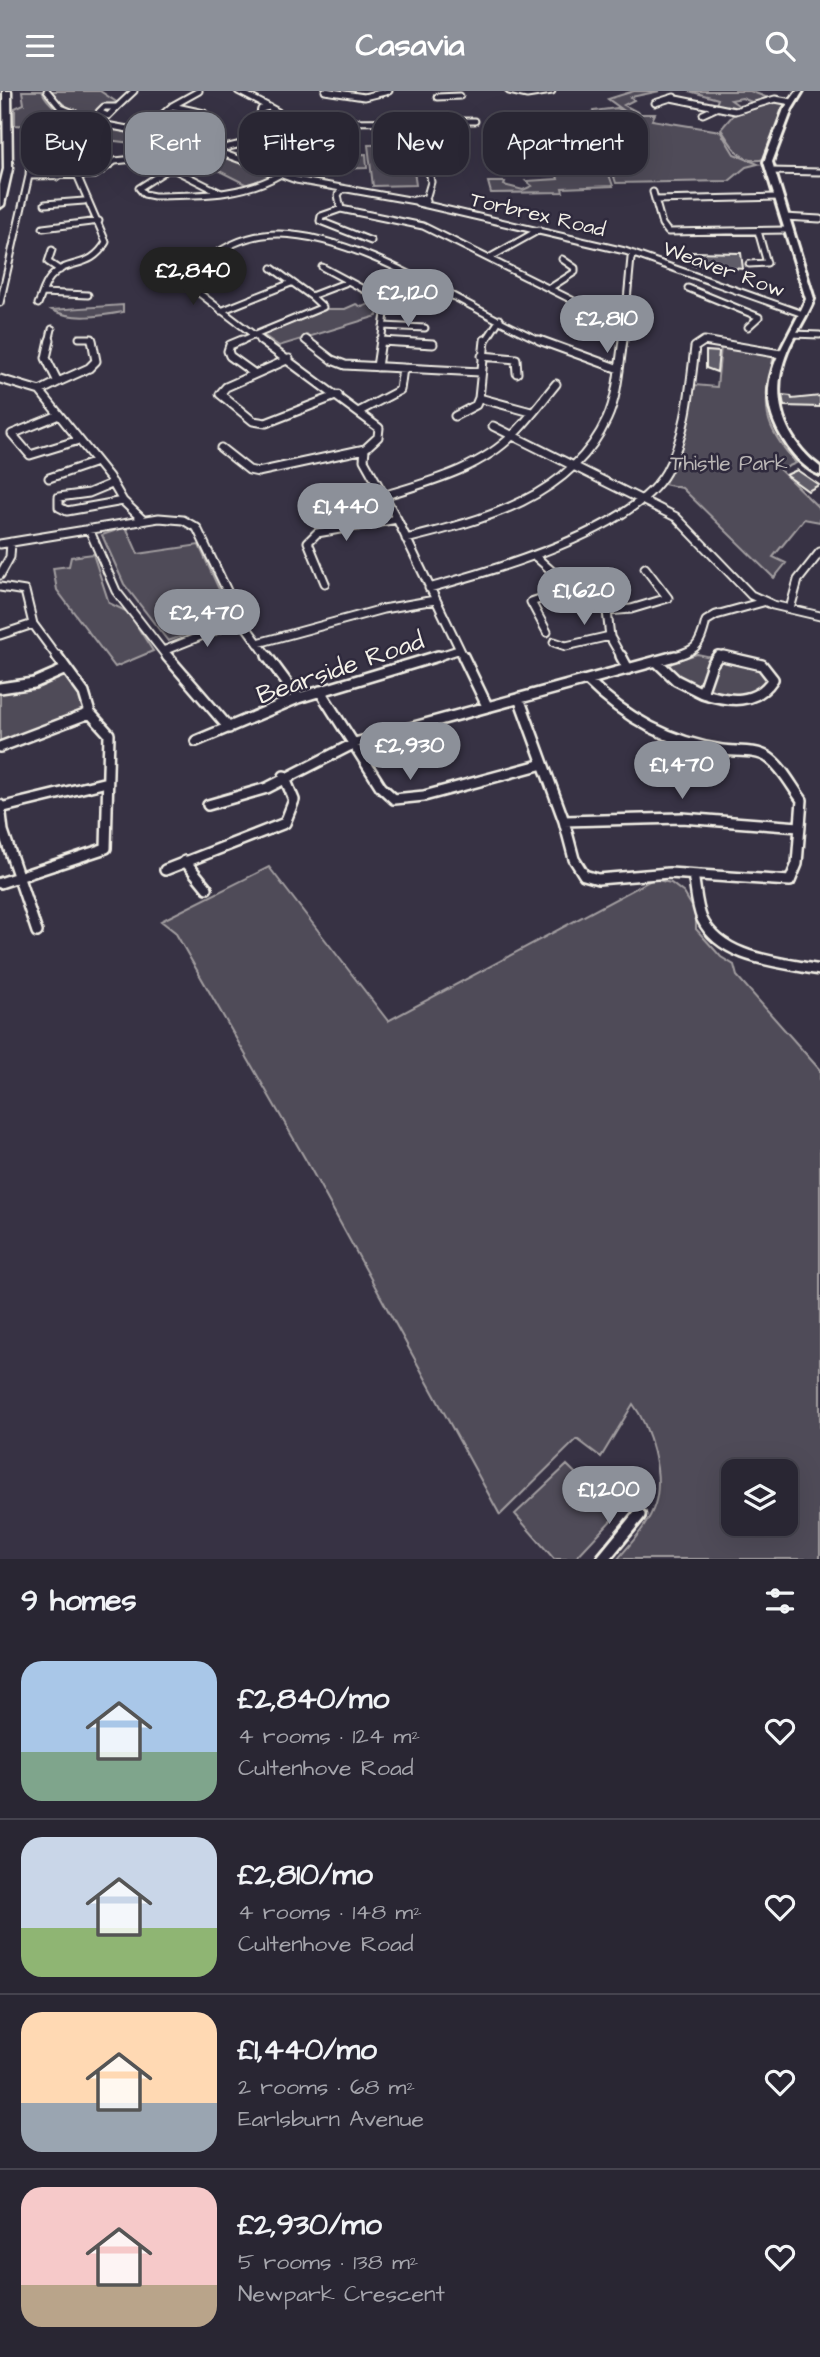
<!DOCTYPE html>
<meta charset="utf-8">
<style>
:root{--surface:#292633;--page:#312e3b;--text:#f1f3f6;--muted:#a5a5ac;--line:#45434e;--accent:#8c9099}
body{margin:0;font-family:"Architects Daughter",sans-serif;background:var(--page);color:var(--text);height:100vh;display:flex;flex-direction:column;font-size:26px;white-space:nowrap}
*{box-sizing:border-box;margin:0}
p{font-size:23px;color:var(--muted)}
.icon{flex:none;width:38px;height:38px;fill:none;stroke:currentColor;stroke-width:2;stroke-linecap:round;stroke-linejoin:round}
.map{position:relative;height:1468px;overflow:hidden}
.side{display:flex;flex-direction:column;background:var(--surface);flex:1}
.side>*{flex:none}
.top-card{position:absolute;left:21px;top:21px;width:779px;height:63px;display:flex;gap:14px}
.fabs{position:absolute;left:721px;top:1368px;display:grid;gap:14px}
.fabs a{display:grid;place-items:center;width:77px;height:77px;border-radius:14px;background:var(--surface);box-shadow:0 7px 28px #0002,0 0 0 2px var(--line);font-size:35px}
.price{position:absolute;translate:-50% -60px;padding:0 16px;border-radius:24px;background:var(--accent);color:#fff;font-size:23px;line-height:46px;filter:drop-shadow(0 2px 4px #0008)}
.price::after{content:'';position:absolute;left:50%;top:42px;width:21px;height:16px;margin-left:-10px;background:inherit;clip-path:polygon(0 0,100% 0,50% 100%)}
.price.selected{background:#222;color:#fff}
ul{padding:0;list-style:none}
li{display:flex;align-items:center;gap:21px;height:175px;padding:0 21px}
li+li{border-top:2px solid var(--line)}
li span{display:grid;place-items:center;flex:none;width:196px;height:140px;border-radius:21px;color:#555}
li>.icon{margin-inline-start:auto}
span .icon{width:84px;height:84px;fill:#fffc;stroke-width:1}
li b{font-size:30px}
h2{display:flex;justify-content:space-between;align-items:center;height:84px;padding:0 21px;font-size:30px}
.pill{padding:0 24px;border-radius:21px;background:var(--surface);box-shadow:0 7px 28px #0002,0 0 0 2px var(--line);font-size:24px;line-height:63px}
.pill.selected{background:var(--accent);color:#fff}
header{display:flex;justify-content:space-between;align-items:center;height:91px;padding:0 21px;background:var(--accent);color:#fff;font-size:32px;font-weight:700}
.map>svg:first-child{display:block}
.green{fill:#504b59;stroke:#a29ea0;stroke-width:2;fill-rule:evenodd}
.building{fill:#5f5c67;stroke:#f4f1e8;stroke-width:2}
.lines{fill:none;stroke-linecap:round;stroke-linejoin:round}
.minor-far3-casing{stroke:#f4f1e8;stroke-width:9}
.minor-far2-casing{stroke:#f4f1e8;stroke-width:11}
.minor-far1-casing{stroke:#f4f1e8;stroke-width:14}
.minor-casing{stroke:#f4f1e8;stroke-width:17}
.major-casing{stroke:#f4f1e8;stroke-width:6}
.highway-casing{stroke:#f4f1e8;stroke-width:5}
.minor-far3{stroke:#2f2a3d;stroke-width:5}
.minor-far2{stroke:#2f2a3d;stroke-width:7}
.minor-far1{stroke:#2f2a3d;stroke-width:9}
.minor{stroke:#2f2a3d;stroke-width:11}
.major{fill:#2f2a3d;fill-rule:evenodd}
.highway{fill:#2f2a3d;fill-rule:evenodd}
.labels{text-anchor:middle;stroke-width:5;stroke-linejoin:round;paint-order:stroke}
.far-street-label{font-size:21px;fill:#f4f1e8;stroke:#2f2a3d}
.far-park-label{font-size:21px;fill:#bbb7b6;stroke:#2f2a3d}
.street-label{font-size:26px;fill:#f4f1e8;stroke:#2f2a3d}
</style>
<header><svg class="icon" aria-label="menu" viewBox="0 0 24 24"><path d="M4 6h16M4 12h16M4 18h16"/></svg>Casavia<svg class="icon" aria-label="search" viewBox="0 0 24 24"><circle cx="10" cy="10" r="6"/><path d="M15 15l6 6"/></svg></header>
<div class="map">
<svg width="820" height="1468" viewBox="0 0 820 1468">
<rect width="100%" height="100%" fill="#373244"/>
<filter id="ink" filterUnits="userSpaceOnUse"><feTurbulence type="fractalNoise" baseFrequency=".0143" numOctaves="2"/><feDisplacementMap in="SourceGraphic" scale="14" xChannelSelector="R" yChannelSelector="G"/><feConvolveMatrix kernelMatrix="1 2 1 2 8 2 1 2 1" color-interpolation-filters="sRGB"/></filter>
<g filter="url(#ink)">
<!-- green -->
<path class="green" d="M22,0H42C56,38 145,40 180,49C210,57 238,71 266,83L269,88L251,96L174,57L73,45L46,36L15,34V17L24,13Z
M52,0H100L118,12L102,15L95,22L104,29C84,26 63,19 52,0Z
M634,0H660L631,6L634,9L624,14L641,23H655L652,29L720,40L734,63L758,73L746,76L729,90L616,92L593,20L617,17L633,26L608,8Z
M689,0H750L771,8L754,12L742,7L731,9L741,16L734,19L715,16L718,8Z
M772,11L787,13L764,68C742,75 731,54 721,38L733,24Z
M410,53L416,94L373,95L368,54Z
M599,55L613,95L562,97L563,101L491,102L488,91H505L504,94L523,99L532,95L526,90L558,88L549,57Z
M366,63L367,77L295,79L294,65Z
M420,192L434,199L407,213L378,221L377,225L279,255L263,244L327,218H345L356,213L362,216Z
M123,214V221C101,225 73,230 52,219Z
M721,256L774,263C764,317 759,328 796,372L780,379L820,418V431L804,428L773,466L786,472L774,487L682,397L664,393L683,352L695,294L717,296Z
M126,436L138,463L199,454L232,527L168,550L124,493L102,444Z
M93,463L109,512L128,521L153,560L115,576L57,499L53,477L69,475L71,466Z
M697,563L762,577L768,585L767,595C760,598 753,603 746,605C724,610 682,594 668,576L674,570Z
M66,582L79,601L87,621L0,654V599L49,590Z
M269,776L388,930L653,788L671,792L684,802L696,822V838L721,866L734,874L737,885L820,979V1468H618C631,1452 649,1433 655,1413C664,1384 650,1336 633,1313L601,1366L577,1348L500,1424L307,1071L175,841L161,830ZM733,1381H786V1433H733Z
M567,1374L617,1423L575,1468H554L515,1423Z"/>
<!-- building -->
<path class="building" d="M691,161L741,162L743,178L692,174Z
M706,260L719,261L717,281L706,277Z
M782,304L791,305L792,308L820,305V316L784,315Z
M797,379L819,394L808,400L786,384Z"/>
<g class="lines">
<!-- minor-far3 casing -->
<g class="minor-far3-casing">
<path id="minor-far3" d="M47,0L61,17L101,33L186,49L296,89L415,110
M238,0L269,16
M325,0L364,6L389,0
M509,0L527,4L552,0
M437,6L460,5
M671,7L735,20L775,8L792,11
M655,12L674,6
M172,15L204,22
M104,16H117L108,25L99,21Z
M117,16L134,0
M269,16L278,21L269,25L260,22L261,18Z
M703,23L716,17
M421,31L431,91L426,108
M144,40L172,15L199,0
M49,55L66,62L58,86
M216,59L334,31L475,30
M770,80L820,81
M29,85L95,84L115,70L134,68
M342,98L338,104L341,118L423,135L572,209
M653,101L662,133L668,141L787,139
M221,102L175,79H167L139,97L144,103L154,105C198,104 240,106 279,84
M655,109L778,106
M423,112L427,110L425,107L414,109L418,112L625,160L803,223
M45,113L84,110
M341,118L321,125L320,130L371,150
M784,126L820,128
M43,137L99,130
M52,159L48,171L60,179
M489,167L539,139
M749,173L767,172L758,140
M322,176L378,206
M272,177L311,205L345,192
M550,197L575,181V177L562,168
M688,197L759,226L748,236
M43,202L88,204
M0,212L29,85L31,45L69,21
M38,213C42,204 44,194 50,187C67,166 90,180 106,151L78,86
M221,220L291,192
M383,235L425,237
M792,243L820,244
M79,247H92L93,251
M306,249L308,251
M381,250L397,251
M49,251L52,238
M238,251L323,216L311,205
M263,251L199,202L198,178C220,156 247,143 279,143C361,144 468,218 543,251
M381,251L385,223
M485,251L500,228
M623,251L631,167L634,163
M703,251H709"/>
</g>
<!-- minor-far2 casing -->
<g class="minor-far2-casing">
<path id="minor-far2" d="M242,249L230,254L228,260L230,265L255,283
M260,249L379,337L378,346L365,358L364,369L397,428L464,567
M306,249L332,269L345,274L480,281
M539,249L619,278
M381,250L433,253
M482,265L516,268L517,282
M289,268L226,296L220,303L253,330L266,332L338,304
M377,276L381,249
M0,288L40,300L58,291L46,267L50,249
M58,291L89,277L96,270L92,249
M40,300L109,386L123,410L143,429
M479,307L531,321
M360,320L400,299L403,277
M59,324L12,343L30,364L79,349
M455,325L476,314L479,307L485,249
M493,335L676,426L751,504L773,514L820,525
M221,357L249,379L258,381L365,358
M49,387L96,371
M113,392L89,402L59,406V416L67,420L123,410
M383,405C428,391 480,378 514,343C529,328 542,310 556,293
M89,438L116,500L168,567
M406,448C483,429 571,407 607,328C618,304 619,275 623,249
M0,453L159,427L183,429L197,437L241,529L269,567
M536,466L587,511L607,520L610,546L622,567
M0,484L10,466L11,451
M325,492L308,451L317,442L397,428
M0,496L25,500L33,533L0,544
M429,497C492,480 633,440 666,381C687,343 690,298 695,256L704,250L781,263
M790,518L798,489L820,461
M607,520L631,518L668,507L645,477
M33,533L58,567
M547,541L531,511L572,497
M554,551L566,555L610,545
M258,552L383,518L435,509
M163,560L241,529
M433,567L458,559
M669,567C696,559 699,558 706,530L716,524L763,511
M717,567L719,564L730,567"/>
</g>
<!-- minor-far1 casing -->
<g class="minor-far1-casing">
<path id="minor-far1" d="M167,565L229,637
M267,565L298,607
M463,565L487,615
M621,565L628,578
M656,570L676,589L702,602
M0,597L34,592L66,578
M320,600L381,696L394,708L424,705L543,673
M702,602C729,611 756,614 773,588L762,574L723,565
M702,602L712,573L718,565
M519,607L564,730L574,768L584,784L598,788L669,782L790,790L797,773L802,709C792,696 783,677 769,667C756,658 737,661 722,659C668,651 625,627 587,589
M196,650L298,607L438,565
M0,656L90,622
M0,714L3,740L37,841
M208,714L267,697L355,652L675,565
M0,717L107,691
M564,730L682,727L799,736
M185,770L207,797
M165,779L285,732L294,709L284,685
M693,784C696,798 696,814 702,828C722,869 781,871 820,879
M0,792L106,757L109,643L90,622L84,602L57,565"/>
</g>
<!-- minor casing -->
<g class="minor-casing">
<path id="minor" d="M603,1468L639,1424"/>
</g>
<!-- major casing -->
<g class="major-casing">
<path id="major" d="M797,0H803L792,18L772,71L814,208C807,227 794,243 787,261C769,305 783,348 820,376V384C805,378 793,364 785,351C747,294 785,258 806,208L764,71L784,18Z"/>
</g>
<!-- highway casing -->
<g class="highway-casing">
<path id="highway" d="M3,0H11L12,78L4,114L0,117V94L4,78Z"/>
</g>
<!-- minor-far3 -->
<use href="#minor-far3" class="minor-far3"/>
<!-- minor-far2 -->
<use href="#minor-far2" class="minor-far2"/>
<!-- minor-far1 -->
<use href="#minor-far1" class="minor-far1"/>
<!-- minor -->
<use href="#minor" class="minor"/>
<!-- major -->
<use href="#major" class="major"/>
<!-- highway -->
<use href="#highway" class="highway"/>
</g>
</g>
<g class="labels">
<!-- far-street labels -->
<g class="far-street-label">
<text transform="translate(538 123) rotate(13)" y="7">Torbrex Road</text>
<text transform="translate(724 178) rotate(20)" y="7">Weaver Row</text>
</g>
<!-- far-park labels -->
<g class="far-park-label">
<text x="729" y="379">Thistle Park</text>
</g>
<!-- street labels -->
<g class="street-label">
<text transform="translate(340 576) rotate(-19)" y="9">Bearside Road</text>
</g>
</g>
</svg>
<div class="fabs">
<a><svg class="icon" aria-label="layers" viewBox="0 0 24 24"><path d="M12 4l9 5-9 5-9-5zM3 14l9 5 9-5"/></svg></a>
</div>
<b class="price selected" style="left:193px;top:216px">£2,840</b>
<b class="price" style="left:408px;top:238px">£2,120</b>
<b class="price" style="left:607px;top:264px">£2,810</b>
<b class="price" style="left:346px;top:452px">£1,440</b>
<b class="price" style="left:584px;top:536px">£1,620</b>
<b class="price" style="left:207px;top:558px">£2,470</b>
<b class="price" style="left:410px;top:691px">£2,930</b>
<b class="price" style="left:682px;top:710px">£1,470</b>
<b class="price" style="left:609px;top:1435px">£1,200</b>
<div class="top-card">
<a class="pill">Buy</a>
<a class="pill selected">Rent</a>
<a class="pill">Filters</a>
<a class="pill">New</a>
<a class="pill">Apartment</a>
</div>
</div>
<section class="side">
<h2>9 homes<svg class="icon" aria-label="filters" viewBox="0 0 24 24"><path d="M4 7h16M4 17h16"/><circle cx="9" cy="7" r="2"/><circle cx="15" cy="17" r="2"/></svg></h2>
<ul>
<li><span style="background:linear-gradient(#a9c7e8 65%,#7fa58c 0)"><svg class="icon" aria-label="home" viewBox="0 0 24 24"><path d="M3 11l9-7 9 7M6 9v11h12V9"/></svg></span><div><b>£2,840/mo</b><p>4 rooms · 124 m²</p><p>Cultenhove Road</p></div><svg class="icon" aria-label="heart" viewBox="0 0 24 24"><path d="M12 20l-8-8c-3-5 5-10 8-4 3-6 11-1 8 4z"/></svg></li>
<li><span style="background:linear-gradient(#c9d6e8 65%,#8fb573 0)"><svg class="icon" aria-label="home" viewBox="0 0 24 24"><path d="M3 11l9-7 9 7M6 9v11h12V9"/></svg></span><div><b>£2,810/mo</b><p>4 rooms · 148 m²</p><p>Cultenhove Road</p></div><svg class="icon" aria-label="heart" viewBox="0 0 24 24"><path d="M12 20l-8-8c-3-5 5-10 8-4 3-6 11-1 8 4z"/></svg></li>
<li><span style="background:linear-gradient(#ffd9b3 65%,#9aa5b1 0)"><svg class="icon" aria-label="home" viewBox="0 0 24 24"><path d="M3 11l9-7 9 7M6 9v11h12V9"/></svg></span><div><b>£1,440/mo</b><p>2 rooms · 68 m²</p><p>Earlsburn Avenue</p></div><svg class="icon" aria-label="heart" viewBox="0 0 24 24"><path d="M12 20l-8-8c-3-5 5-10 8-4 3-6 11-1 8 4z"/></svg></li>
<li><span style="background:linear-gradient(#f6c9c9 70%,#b9a48a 0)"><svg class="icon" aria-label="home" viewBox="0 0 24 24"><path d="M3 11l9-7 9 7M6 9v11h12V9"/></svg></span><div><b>£2,930/mo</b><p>5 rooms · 138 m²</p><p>Newpark Crescent</p></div><svg class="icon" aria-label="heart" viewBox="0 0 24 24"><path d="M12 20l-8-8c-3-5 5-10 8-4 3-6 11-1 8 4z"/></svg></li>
</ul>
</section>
